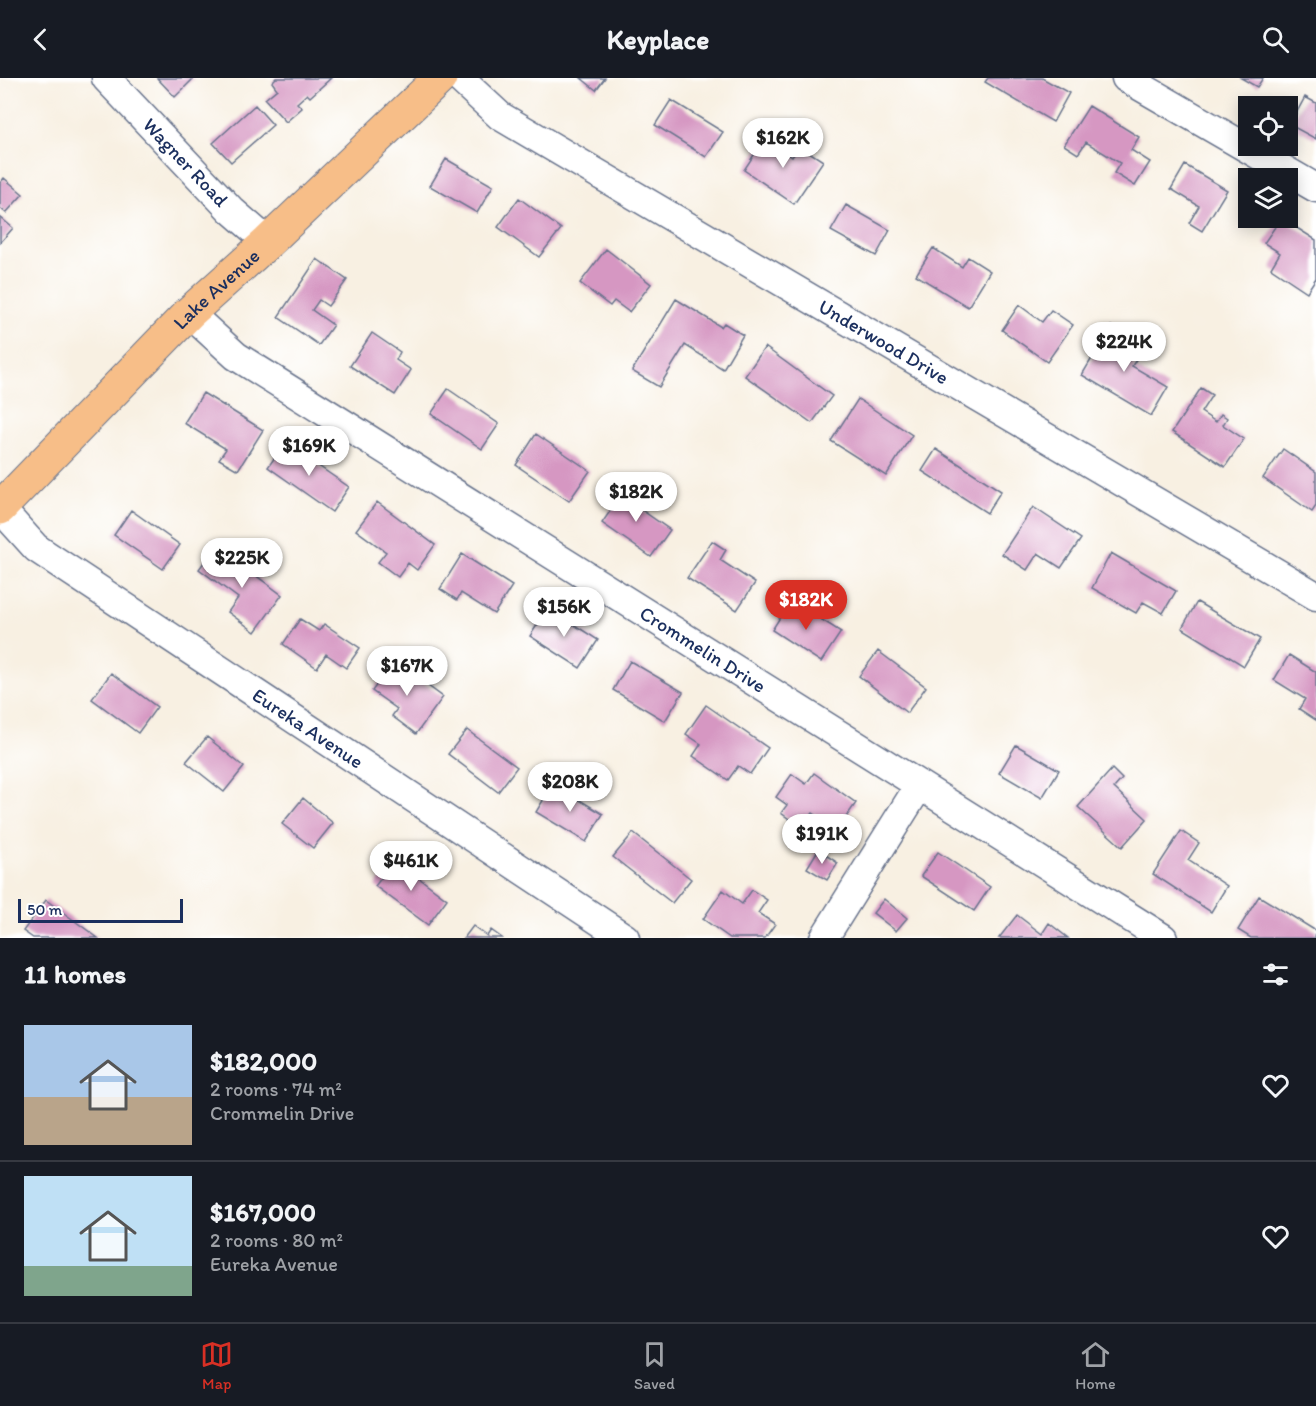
<!DOCTYPE html>
<meta charset="utf-8">
<style>
:root{--surface:#171b24;--page:#20242c;--text:#f1f3f6;--muted:#9ea1a6;--line:#363941;--accent:#d93025}
body{margin:0;font-family:Itim,sans-serif;background:var(--page);color:var(--text);height:100vh;display:flex;flex-direction:column;font-size:22px;white-space:nowrap}
*{box-sizing:border-box;margin:0}
p{font-size:20px;color:var(--muted)}
.icon{flex:none;width:33px;height:33px;fill:none;stroke:currentColor;stroke-width:2;stroke-linecap:round;stroke-linejoin:round}
.map{position:relative;height:860px;overflow:hidden}
.side{display:flex;flex-direction:column;background:var(--surface);flex:1}
.side>*{flex:none}
.controls{position:absolute;left:1238px;top:18px;display:grid;gap:12px}
.controls a{display:grid;place-items:center;width:60px;height:60px;border-radius:0px;background:var(--surface);box-shadow:0 3px 15px #0003;font-size:30px}
.scale{position:absolute;left:18px;bottom:15px;width:165px;box-sizing:border-box;padding-left:6px;border:3px solid #1b2f5e;border-top:0;font-size:16px;line-height:21px;white-space:nowrap;color:#1b2f5e;-webkit-text-stroke:4px #fff;paint-order:stroke}
.price{position:absolute;translate:-50% -51px;padding:0 14px;border-radius:21px;background:#fff;color:#222;font-size:20px;line-height:39px;filter:drop-shadow(0 2px 3px #0008)}
.price::after{content:'';position:absolute;left:50%;top:36px;width:18px;height:14px;margin-left:-9px;background:inherit;clip-path:polygon(0 0,100% 0,50% 100%)}
.price.active{background:var(--accent);color:#fff}
ul{padding:0;list-style:none}
li{display:flex;align-items:center;gap:18px;height:150px;padding:0 24px}
li+li{border-top:2px solid var(--line)}
li span{display:grid;place-items:center;flex:none;width:168px;height:120px;border-radius:0px;color:#555}
li>.icon{margin-inline-start:auto}
span .icon{width:72px;height:72px;fill:#fffc;stroke-width:1}
li b{font-size:26px}
h2{display:flex;justify-content:space-between;align-items:center;height:72px;padding:0 24px;font-size:26px}
header{display:flex;justify-content:space-between;align-items:center;height:78px;padding:0 24px;background:var(--surface);font-size:27px;font-weight:700}
.menu{display:flex;justify-content:space-around;align-items:center;height:84px;border-top:2px solid var(--line);background:var(--surface);font-size:16px;color:var(--muted)}
.menu a{display:grid;justify-items:center;gap:3px}
.menu .active{color:var(--accent)}
.map>svg:first-child{display:block}
.building{fill:#d697c2}
.lines{fill:none;stroke-linecap:round;stroke-linejoin:round}
.minor-casing{stroke:#68738c;stroke-width:31}
.major-casing{stroke:#68738c;stroke-width:35}
.minor{stroke:#fff;stroke-width:28}
.major{stroke:#f7be88;stroke-width:33}
.labels{text-anchor:middle;stroke-width:6;stroke-linejoin:round;paint-order:stroke}
.street-label{font-size:20px;fill:#1b2f5e;stroke:#fff}
</style>
<header><svg class="icon" aria-label="back" viewBox="0 0 24 24"><path d="M15 5l-7 7 7 7"/></svg>Keyplace<svg class="icon" aria-label="search" viewBox="0 0 24 24"><circle cx="10" cy="10" r="6"/><path d="M15 15l6 6"/></svg></header>
<div class="map">
<svg width="1316" height="860" viewBox="0 0 1316 860">
<rect width="100%" height="100%" fill="#fff"/>
<filter id="ink" filterUnits="userSpaceOnUse"><feTurbulence type="fractalNoise" baseFrequency=".0167" numOctaves="2"/><feDisplacementMap in="SourceGraphic" scale="12" xChannelSelector="R" yChannelSelector="G"/><feConvolveMatrix kernelMatrix="1 2 1 2 8 2 1 2 1" color-interpolation-filters="sRGB"/></filter>
<filter id="wash" filterUnits="userSpaceOnUse"><feTurbulence type="fractalNoise" baseFrequency=".008" numOctaves="4" result="noise"/><feDisplacementMap in="SourceGraphic" scale="24" xChannelSelector="R" yChannelSelector="G"/><feGaussianBlur stdDeviation="1.35" result="paint"/><feColorMatrix in="noise" values="0 0 0 0 0 0 0 0 0 0 0 0 0 0 0 0 0 1.4 0 .05"/><feComposite in="paint" operator="in"/></filter>
<g filter="url(#wash)">
<rect width="100%" height="100%" fill="#f8f0e2"/>
<g id="blocks">
<!-- building -->
<path class="building" d="M157,0H194L175,19Z
M276,0H331L310,19L307,16L297,25L302,30L286,44L265,21L277,11L272,4Z
M581,0H605L596,12Z
M988,0H1042L1069,15L1053,44L985,4Z
M1241,0H1263L1257,9Z
M1305,19L1316,25V61L1290,47Z
M671,22L723,54L706,79L655,47Z
M255,27L273,47L231,84L213,65Z
M1089,28L1139,59L1131,72L1150,84L1135,108L1114,95L1120,85L1086,64L1078,76L1064,67Z
M765,60L792,79L800,68L823,83L794,126L744,92Z
M446,81L493,108L477,135L430,108Z
M1185,87L1227,112L1202,153L1189,145L1199,128L1171,111Z
M4,100L23,116L6,135L0,130V105Z
M519,120L561,151L539,179L498,149Z
M846,127L890,152L876,178L831,153Z
M0,139L13,150L0,165Z
M1281,140L1316,162V200L1307,214L1271,190L1280,175L1264,165Z
M933,170L962,189L968,179L990,193L968,229L916,197Z
M606,171L651,206L629,234L614,223L610,228L580,205Z
M317,181L347,202L328,228L319,222L312,232L333,247L319,267L278,239Z
M676,221L721,249L724,245L743,257L723,291L685,267L659,309L632,293Z
M1019,227L1042,244L1051,232L1073,247L1047,284L1002,252Z
M1111,248L1133,260L1129,268L1140,275L1132,288L1168,309L1151,338L1082,297Z
M372,255L400,274L396,282L411,292L395,317L350,288Z
M765,269L832,318L812,345L745,298Z
M1201,310L1212,317L1201,334L1216,344L1221,336L1227,340L1223,347L1244,361L1225,389L1172,354Z
M448,311L499,346L482,371L431,336Z
M203,315L263,352L238,392L219,381L226,371L184,345Z
M858,321L912,357L886,398L831,363Z
M536,356L590,393L569,423L516,387Z
M285,365L349,409L332,434L268,389Z
M936,371L1001,413L987,435L922,393Z
M1283,371L1316,394V428L1312,434L1263,400Z
M628,407L643,417L636,428L670,452L651,479L602,445Z
M377,424L435,467L417,492L408,485L398,499L378,484L386,474L356,452Z
M1033,429L1081,461L1061,490L1038,475L1027,492L1002,476Z
M131,432L180,467L163,491L114,457Z
M712,463L726,472L720,482L755,505L737,532L687,500Z
M216,468L282,517L255,554L228,534L238,520L199,491Z
M1111,475L1176,513L1163,535L1143,524L1136,535L1092,510Z
M462,476L512,508L494,536L461,515L457,522L440,511Z
M791,522L841,554L821,584L772,552Z
M1197,524L1260,561L1244,588L1182,550Z
M548,530L598,562L580,590L530,558Z
M300,541L319,553L324,546L360,570L346,590L326,576L317,590L283,566Z
M878,573L926,609L907,635L859,598Z
M1289,577L1316,594V642L1299,631L1305,621L1274,602Z
M394,583L443,619L416,656L392,638L397,631L372,613Z
M630,583L683,614L665,643L613,612Z
M111,595L157,629L138,655L92,621Z
M706,627L768,670L750,696L738,688L728,702L693,678L701,666L686,656Z
M467,652L517,689L498,714L448,676Z
M207,659L244,689L224,714L186,684Z
M1016,667L1059,692L1042,720L999,695Z
M1112,691L1122,701L1114,710L1147,741L1122,769L1078,729Z
M814,695L856,725L837,752L813,735L802,750L781,735L787,727L776,719L792,696L806,706Z
M553,706L603,736L586,764L536,734Z
M303,720L333,745L313,770L282,746Z
M1181,753L1199,765L1188,782L1227,808L1211,834L1153,796Z
M633,755L691,801L672,825L613,779Z
M818,772L838,785L827,802L807,790Z
M938,774L990,809L974,833L921,798Z
M395,782L447,821L428,847L375,808Z
M723,812L742,826L752,812L767,822L758,835L775,846L765,860H730L703,841Z
M1259,818L1316,853L1315,860H1251L1238,852Z
M884,821L907,840L896,853L873,835Z
M46,822L98,860H33L23,853Z
M1017,837L1042,856L1049,845L1068,860H999Z
M473,848L487,858L491,852L502,860H464Z"/>
</g>
</g>
<g filter="url(#ink)">
<use href="#blocks" fill-opacity="0" stroke="#68738c" stroke-width="1.5"/>
<g class="lines">
<!-- minor casing -->
<g class="minor-casing">
<g id="minor">
<path id="s1" d="M106,0L231,132L268,164"/>
<path id="s2" d="M459,0L500,38L1316,518"/>
<path d="M1126,0L1316,110"/>
<path id="s3" d="M189,235L236,278L1163,860"/>
<path id="s4" d="M0,430L36,470L625,860"/>
<path d="M824,860L919,708"/>
</g>
</g>
<!-- major casing -->
<g class="major-casing">
<g id="major">
<path id="s5" d="M0,430L189,235L268,164L440,0"/>
</g>
</g>
<!-- minor -->
<use href="#minor" class="minor"/>
<!-- major -->
<use href="#major" class="major"/>
</g>
</g>
<g class="labels">
<!-- street labels -->
<g class="street-label">
<text dy="7" stroke="none"><textPath href="#s1" startOffset="116">Wagner Road</textPath></text>
<text dy="7" stroke="none"><textPath href="#s5" startOffset="308">Lake Avenue</textPath></text>
<text dy="7" stroke="none"><textPath href="#s2" startOffset="501">Underwood Drive</textPath></text>
<text dy="7" stroke="none"><textPath href="#s3" startOffset="615">Crommelin Drive</textPath></text>
<text dy="7" stroke="none"><textPath href="#s4" startOffset="380">Eureka Avenue</textPath></text>
</g>
</g>
</svg>
<div class="controls">
<a><svg class="icon" aria-label="locate" viewBox="0 0 24 24"><circle cx="12" cy="12" r="6"/><path d="M12 2v4M12 18v4M2 12h4M18 12h4"/></svg></a>
<a><svg class="icon" aria-label="layers" viewBox="0 0 24 24"><path d="M12 4l9 5-9 5-9-5zM3 14l9 5 9-5"/></svg></a>
</div>
<div class="scale">50 m</div>
<b class="price" style="left:783px;top:91px">$162K</b>
<b class="price" style="left:1124px;top:295px">$224K</b>
<b class="price" style="left:309px;top:399px">$169K</b>
<b class="price" style="left:636px;top:445px">$182K</b>
<b class="price" style="left:242px;top:511px">$225K</b>
<b class="price active" style="left:806px;top:553px">$182K</b>
<b class="price" style="left:564px;top:560px">$156K</b>
<b class="price" style="left:407px;top:619px">$167K</b>
<b class="price" style="left:570px;top:735px">$208K</b>
<b class="price" style="left:822px;top:787px">$191K</b>
<b class="price" style="left:411px;top:814px">$461K</b>
</div>
<section class="side">
<h2>11 homes<svg class="icon" aria-label="filters" viewBox="0 0 24 24"><path d="M4 7h16M4 17h16"/><circle cx="9" cy="7" r="2"/><circle cx="15" cy="17" r="2"/></svg></h2>
<ul>
<li><span style="background:linear-gradient(#a9c7e8 60%,#b9a48a 0)"><svg class="icon" aria-label="home" viewBox="0 0 24 24"><path d="M3 11l9-7 9 7M6 9v11h12V9"/></svg></span><div><b>$182,000</b><p>2 rooms · 74 m²</p><p>Crommelin Drive</p></div><svg class="icon" aria-label="heart" viewBox="0 0 24 24"><path d="M12 20l-8-8c-3-5 5-10 8-4 3-6 11-1 8 4z"/></svg></li>
<li><span style="background:linear-gradient(#bfe0f5 75%,#7fa58c 0)"><svg class="icon" aria-label="home" viewBox="0 0 24 24"><path d="M3 11l9-7 9 7M6 9v11h12V9"/></svg></span><div><b>$167,000</b><p>2 rooms · 80 m²</p><p>Eureka Avenue</p></div><svg class="icon" aria-label="heart" viewBox="0 0 24 24"><path d="M12 20l-8-8c-3-5 5-10 8-4 3-6 11-1 8 4z"/></svg></li>
</ul>
</section>
<nav class="menu">
<a class="active"><svg class="icon" aria-label="map" viewBox="0 0 24 24"><path d="M3 6l6-2 6 2 6-2v14l-6 2-6-2-6 2zM9 4v14M15 6v14"/></svg>Map</a>
<a><svg class="icon" aria-label="saved" viewBox="0 0 24 24"><path d="M7 4h10v16l-5-4-5 4z"/></svg>Saved</a>
<a><svg class="icon" aria-label="home" viewBox="0 0 24 24"><path d="M3 11l9-7 9 7M6 9v11h12V9"/></svg>Home</a>
</nav>
